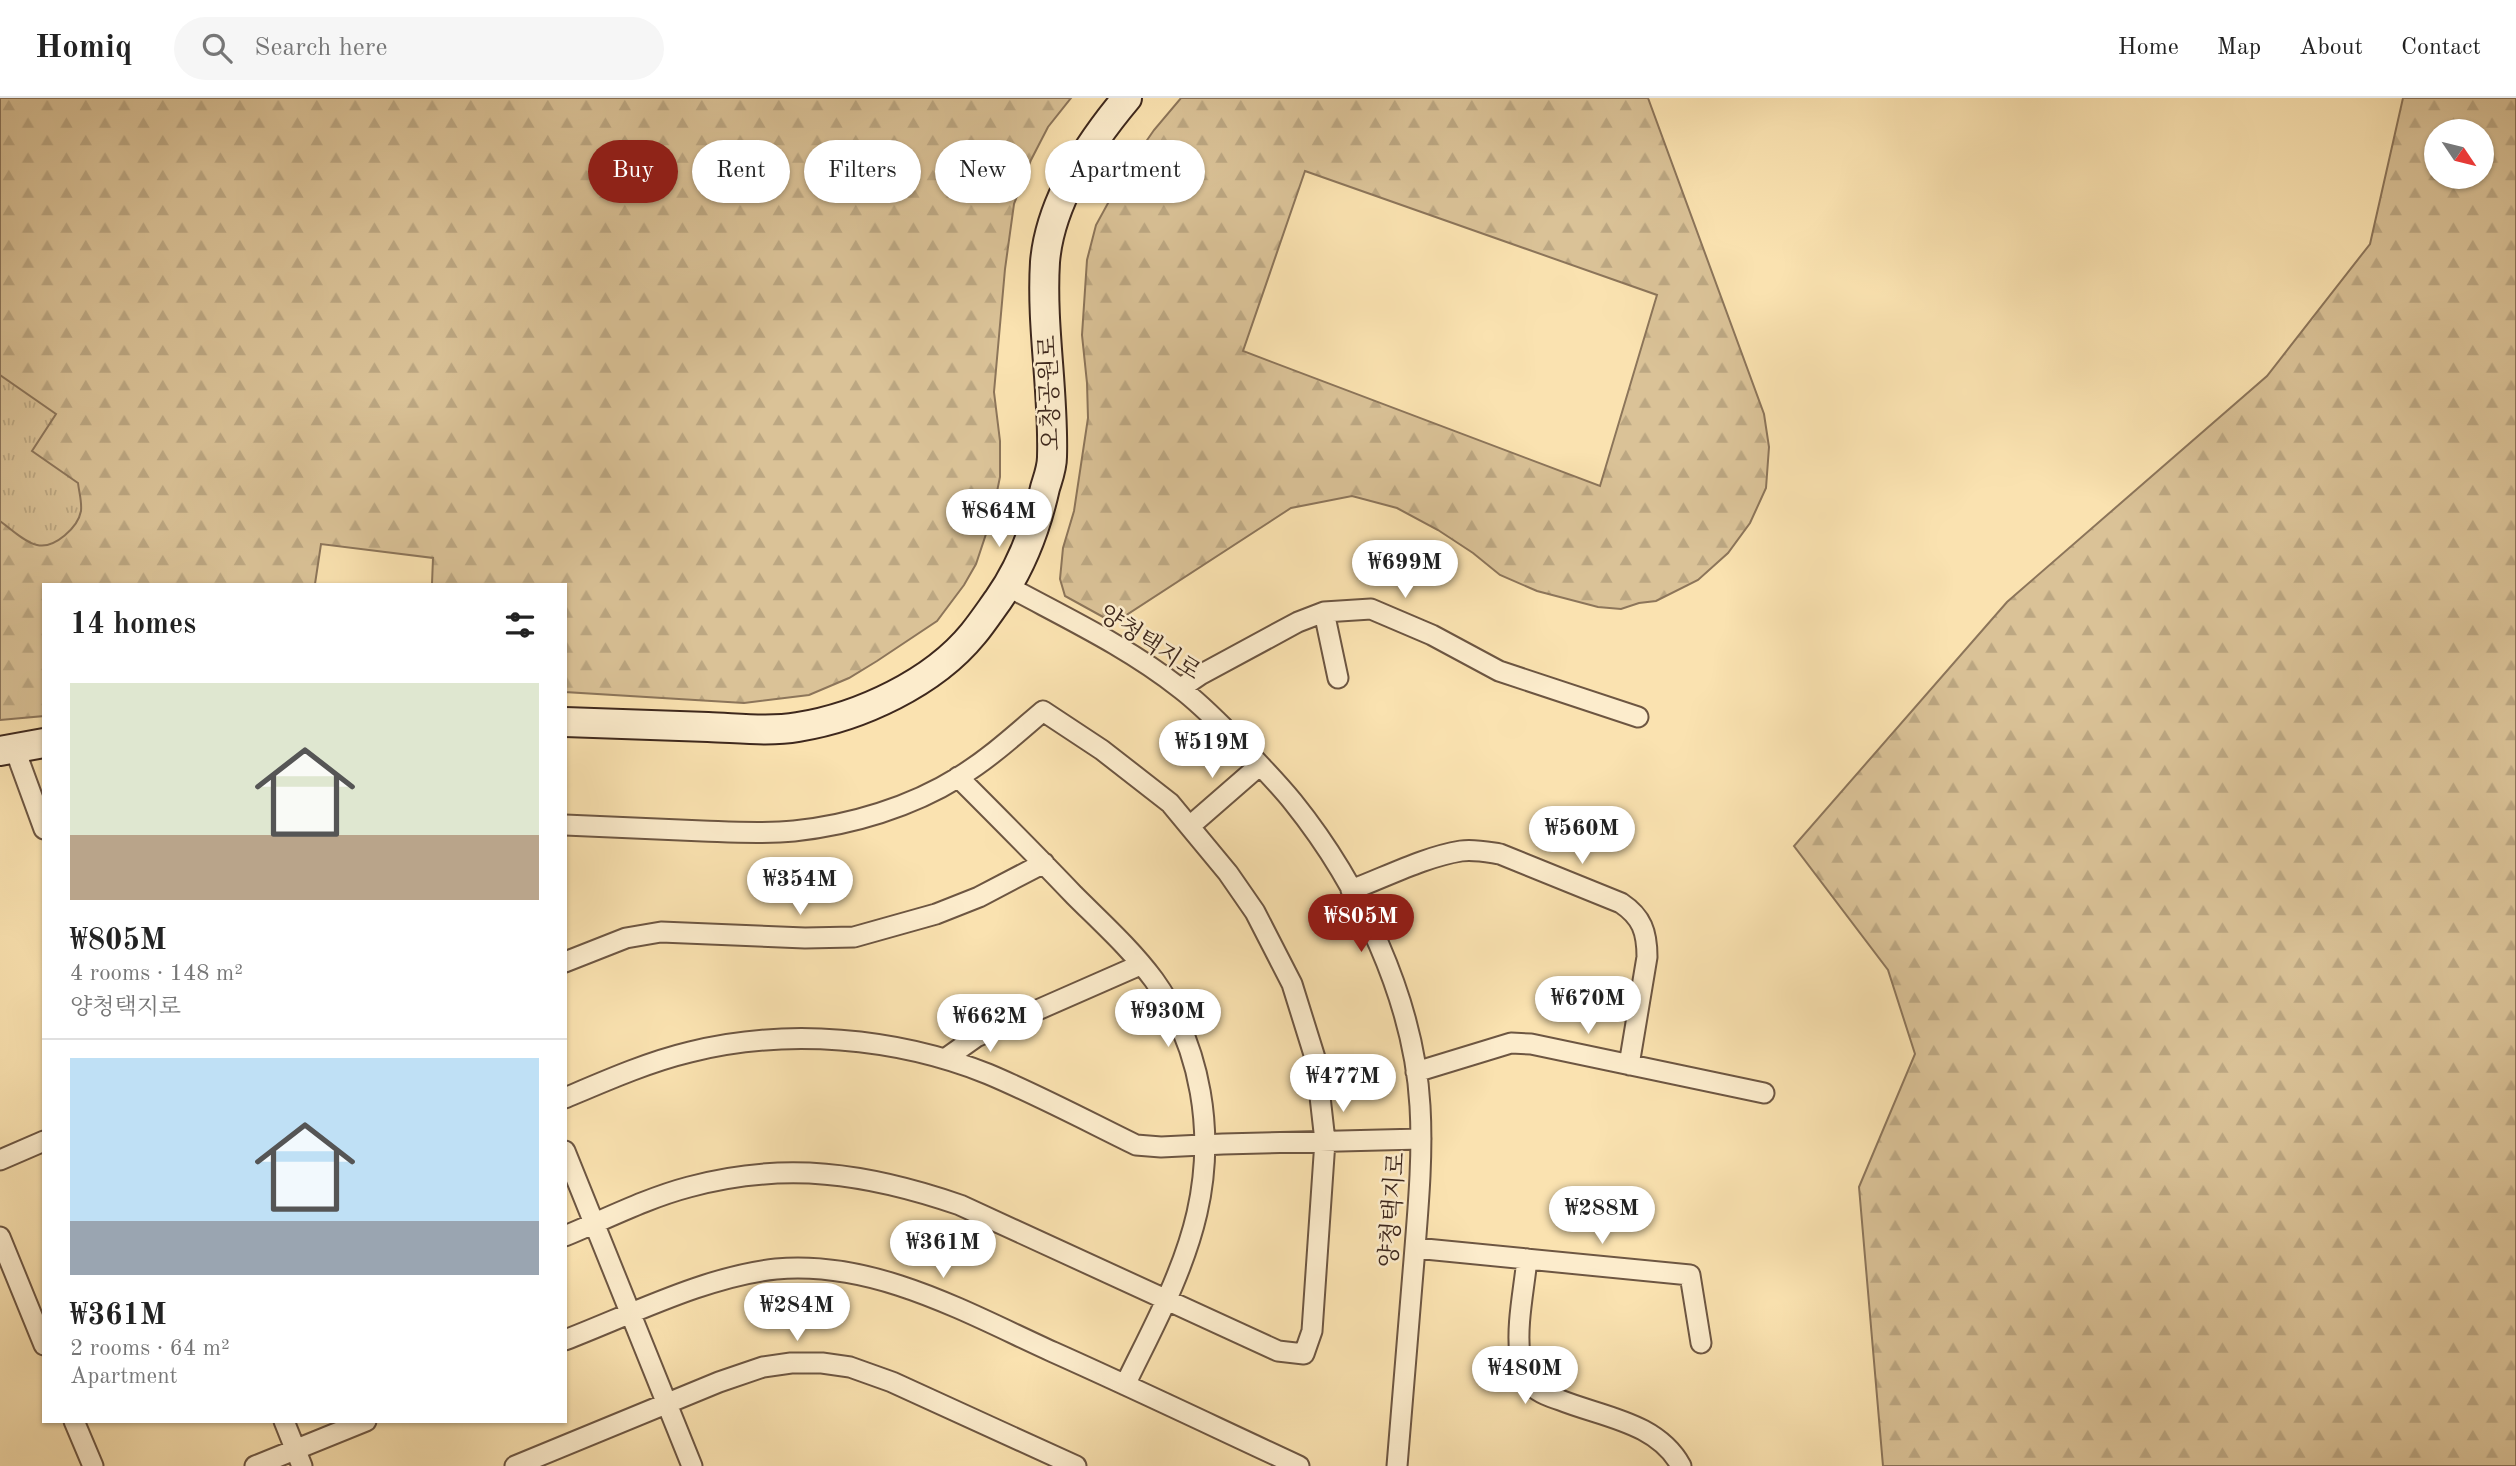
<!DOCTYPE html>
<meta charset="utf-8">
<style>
:root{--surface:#fff;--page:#f6f6f6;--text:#222;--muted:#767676;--line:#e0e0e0;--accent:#8f2418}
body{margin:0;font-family:"Old Standard TT","Noto Serif KR",serif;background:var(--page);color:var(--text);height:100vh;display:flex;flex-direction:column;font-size:26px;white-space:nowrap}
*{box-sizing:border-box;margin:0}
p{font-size:23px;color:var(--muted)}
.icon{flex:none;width:38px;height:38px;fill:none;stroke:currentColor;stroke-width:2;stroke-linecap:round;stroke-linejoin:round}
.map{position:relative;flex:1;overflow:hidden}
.panel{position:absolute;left:42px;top:485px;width:525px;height:840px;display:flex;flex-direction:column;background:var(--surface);border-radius:0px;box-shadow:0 2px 5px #0004}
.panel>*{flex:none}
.banner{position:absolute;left:588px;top:42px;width:665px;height:63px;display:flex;gap:14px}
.needle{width:46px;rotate:125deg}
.fabs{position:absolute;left:2424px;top:21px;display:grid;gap:14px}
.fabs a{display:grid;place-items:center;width:70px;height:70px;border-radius:50%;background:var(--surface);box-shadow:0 2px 5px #0004;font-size:35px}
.price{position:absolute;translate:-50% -60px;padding:0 16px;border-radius:24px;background:#fff;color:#222;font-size:23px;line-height:46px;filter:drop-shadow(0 2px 4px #0008)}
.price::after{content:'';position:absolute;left:50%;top:42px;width:21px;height:16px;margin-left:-10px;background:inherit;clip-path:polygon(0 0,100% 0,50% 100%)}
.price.current{background:var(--accent);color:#fff}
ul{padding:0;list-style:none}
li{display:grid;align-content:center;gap:14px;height:371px;padding:0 28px}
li+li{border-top:2px solid var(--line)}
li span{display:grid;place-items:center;height:217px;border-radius:0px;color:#555}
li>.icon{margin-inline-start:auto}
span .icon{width:126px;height:126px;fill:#fffc;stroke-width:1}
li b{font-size:30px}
h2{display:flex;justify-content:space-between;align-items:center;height:84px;padding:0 28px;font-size:30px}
.tag{padding:0 24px;border-radius:32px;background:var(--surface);box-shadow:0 2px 5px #0004;font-size:24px;line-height:63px}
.tag.current{background:var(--accent);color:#fff}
header{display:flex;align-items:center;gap:42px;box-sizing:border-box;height:98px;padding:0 35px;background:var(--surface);border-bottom:2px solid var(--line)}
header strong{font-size:33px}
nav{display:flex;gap:38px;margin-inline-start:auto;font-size:24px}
.search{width:490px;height:63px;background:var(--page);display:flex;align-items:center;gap:18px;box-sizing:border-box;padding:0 24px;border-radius:38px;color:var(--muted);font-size:26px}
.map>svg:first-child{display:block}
.forest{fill:url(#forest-firs);stroke:#8c755a;stroke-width:2;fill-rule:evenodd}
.park{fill:url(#park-tufts);stroke:#8c755a;stroke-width:2}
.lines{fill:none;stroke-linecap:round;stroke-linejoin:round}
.street-casing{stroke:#6d5642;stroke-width:23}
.secondary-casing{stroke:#3e281d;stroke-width:32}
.street{stroke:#fceccc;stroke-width:19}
.secondary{stroke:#fceccc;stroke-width:28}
.labels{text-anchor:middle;stroke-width:5;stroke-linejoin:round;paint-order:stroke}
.street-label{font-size:24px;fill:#3e281d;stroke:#fceccc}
</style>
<header>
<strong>Homiq</strong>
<div class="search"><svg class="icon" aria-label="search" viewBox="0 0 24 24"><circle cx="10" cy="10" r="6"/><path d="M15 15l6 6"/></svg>Search here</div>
<nav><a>Home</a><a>Map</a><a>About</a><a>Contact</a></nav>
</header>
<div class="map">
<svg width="2516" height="1368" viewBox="0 0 2516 1368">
<defs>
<pattern id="forest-firs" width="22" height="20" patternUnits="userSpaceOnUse" patternTransform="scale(1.75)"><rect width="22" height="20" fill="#dac297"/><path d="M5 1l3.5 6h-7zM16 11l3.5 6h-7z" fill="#bca782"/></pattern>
<pattern id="park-tufts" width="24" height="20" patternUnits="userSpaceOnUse" patternTransform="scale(1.75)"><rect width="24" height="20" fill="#dac297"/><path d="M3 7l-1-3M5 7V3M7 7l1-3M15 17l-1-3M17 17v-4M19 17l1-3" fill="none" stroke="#bca782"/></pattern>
</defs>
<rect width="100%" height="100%" fill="#fae2b0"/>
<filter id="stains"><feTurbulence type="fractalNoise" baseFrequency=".00286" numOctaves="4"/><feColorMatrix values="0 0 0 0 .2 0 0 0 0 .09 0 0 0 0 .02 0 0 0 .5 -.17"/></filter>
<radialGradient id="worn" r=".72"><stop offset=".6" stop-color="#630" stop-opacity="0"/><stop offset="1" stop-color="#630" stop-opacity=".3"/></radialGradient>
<!-- forest -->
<path class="forest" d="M0,0H1071L1048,29L1031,62L1014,106L1005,171L994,294L1000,343V379L992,418L976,466L964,487L937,523L877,563L849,580L809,597L744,605L565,594V486H432L433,460L321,446L315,486H44V618L0,622Z
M1181,0H1648L1764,316L1769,349L1766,390L1750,425L1728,455L1698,482L1656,503L1639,505L1621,511L1598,509L1537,493L1500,477L1473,455L1438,432L1397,410L1352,398L1291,410L1114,525L1065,498L1060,481L1063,450L1074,413L1088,320L1087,285L1082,237L1087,162L1096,127L1125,74L1154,32ZM1305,73L1657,197L1600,388L1243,253Z
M2403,0H2516V1368H1883L1859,1089L1915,956L1888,872L1794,748L2007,504L2267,278L2370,146ZM2482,33V79H2436V33Z"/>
<!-- park -->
<path class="park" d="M0,277L56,316L32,353L78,385C79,394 82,403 81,413C78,429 55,451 37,447C24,444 11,431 0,423Z"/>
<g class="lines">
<!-- street casing -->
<g class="street-casing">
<path id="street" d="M1007,488C1066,520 1128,549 1181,591C1202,607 1220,626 1239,645C1257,664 1276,683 1293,704C1359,786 1414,901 1420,1008C1423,1059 1418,1111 1414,1162C1408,1230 1403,1299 1397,1368
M1324,514L1338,580
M1181,590L1200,577L1298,524L1324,514L1371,511L1432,537L1499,573L1638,619
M14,649L44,731
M958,679C997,718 1036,757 1074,797C1101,824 1131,851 1154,882C1202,949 1215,1036 1197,1115C1183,1176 1152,1231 1125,1287
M565,727C611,729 657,731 703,733C733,734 764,736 794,733C851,727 911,709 959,679C990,660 1016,636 1043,613L1102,652L1170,705L1228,775L1255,814L1292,886L1316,963L1325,1043L1312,1233L1304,1256L1278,1253L960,1107C867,1075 785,1063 689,1089C647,1100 606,1121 565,1138
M1190,728L1260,667
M1351,792C1386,779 1424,759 1461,753C1474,751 1487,754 1500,756L1621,805C1642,819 1647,834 1647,859L1629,967
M565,864L626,840L661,834L805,840L854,839L936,816L979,799L1044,765
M945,961L976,939L1140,867
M1416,974L1511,945L1531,946L1764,995
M565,1000C605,983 648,964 690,954C786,930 896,939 988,976C1038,997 1087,1023 1136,1047L1161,1049L1223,1046L1421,1041
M565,1053L692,1368
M0,1062L44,1043
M0,1139L44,1247
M1415,1150L1690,1177L1701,1245
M1527,1161C1524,1192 1516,1227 1520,1258C1521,1268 1525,1280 1532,1288C1539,1295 1551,1299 1560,1302C1602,1319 1657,1324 1681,1368
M565,1242C630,1217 707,1178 776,1171C875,1162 967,1215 1053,1254C1136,1291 1217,1330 1299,1368
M74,1323L93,1368
M284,1323L302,1368
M255,1368L366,1323
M515,1368L719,1284L763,1269L791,1265H822L850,1269L892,1284L1076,1368"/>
</g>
<!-- secondary casing -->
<g class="secondary-casing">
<path id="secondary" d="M565,624C613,626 661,627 708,629C738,630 769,634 798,629C860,619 933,585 973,536C982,525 990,513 998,502C1022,468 1036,430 1045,390C1048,380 1052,370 1052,359C1054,294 1041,229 1045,164C1050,104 1090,44 1127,0
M0,653L44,645"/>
</g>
<!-- street -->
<use href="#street" class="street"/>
<!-- secondary -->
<use href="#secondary" class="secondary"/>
</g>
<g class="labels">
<!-- street labels -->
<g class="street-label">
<text transform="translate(1049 295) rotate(-92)" y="8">오창공원로</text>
<text transform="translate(1150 544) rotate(33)" y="8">양청택지로</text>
<text transform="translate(1392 1112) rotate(-86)" y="8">양청택지로</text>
</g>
</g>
<rect width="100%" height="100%" filter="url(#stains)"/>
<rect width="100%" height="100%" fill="url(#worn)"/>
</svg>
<div class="fabs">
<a><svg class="needle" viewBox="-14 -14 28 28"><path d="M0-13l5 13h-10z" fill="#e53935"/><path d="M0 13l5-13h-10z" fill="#767676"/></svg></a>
</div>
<b class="price" style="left:999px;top:451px">₩864M</b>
<b class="price" style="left:1405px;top:502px">₩699M</b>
<b class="price" style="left:1212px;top:682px">₩519M</b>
<b class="price" style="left:1582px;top:768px">₩560M</b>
<b class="price" style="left:800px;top:819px">₩354M</b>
<b class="price current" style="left:1361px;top:856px">₩805M</b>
<b class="price" style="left:1588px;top:938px">₩670M</b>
<b class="price" style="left:1168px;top:951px">₩930M</b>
<b class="price" style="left:990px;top:956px">₩662M</b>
<b class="price" style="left:1343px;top:1016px">₩477M</b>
<b class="price" style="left:1602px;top:1148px">₩288M</b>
<b class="price" style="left:943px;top:1182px">₩361M</b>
<b class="price" style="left:797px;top:1245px">₩284M</b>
<b class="price" style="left:1525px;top:1308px">₩480M</b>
<div class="banner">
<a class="tag current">Buy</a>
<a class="tag">Rent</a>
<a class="tag">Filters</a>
<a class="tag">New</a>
<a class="tag">Apartment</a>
</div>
<section class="panel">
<h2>14 homes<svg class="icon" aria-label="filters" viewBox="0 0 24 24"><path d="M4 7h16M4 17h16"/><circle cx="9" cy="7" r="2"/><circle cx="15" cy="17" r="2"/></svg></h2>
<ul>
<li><span style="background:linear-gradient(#dfe7d0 70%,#b9a48a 0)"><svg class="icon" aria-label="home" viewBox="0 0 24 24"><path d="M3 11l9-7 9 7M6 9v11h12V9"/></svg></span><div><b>₩805M</b><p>4 rooms · 148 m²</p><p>양청택지로</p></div></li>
<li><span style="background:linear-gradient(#bfe0f5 75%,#9aa5b1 0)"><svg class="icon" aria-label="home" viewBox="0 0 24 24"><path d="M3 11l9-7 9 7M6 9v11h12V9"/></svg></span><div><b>₩361M</b><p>2 rooms · 64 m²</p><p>Apartment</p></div></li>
</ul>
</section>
</div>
